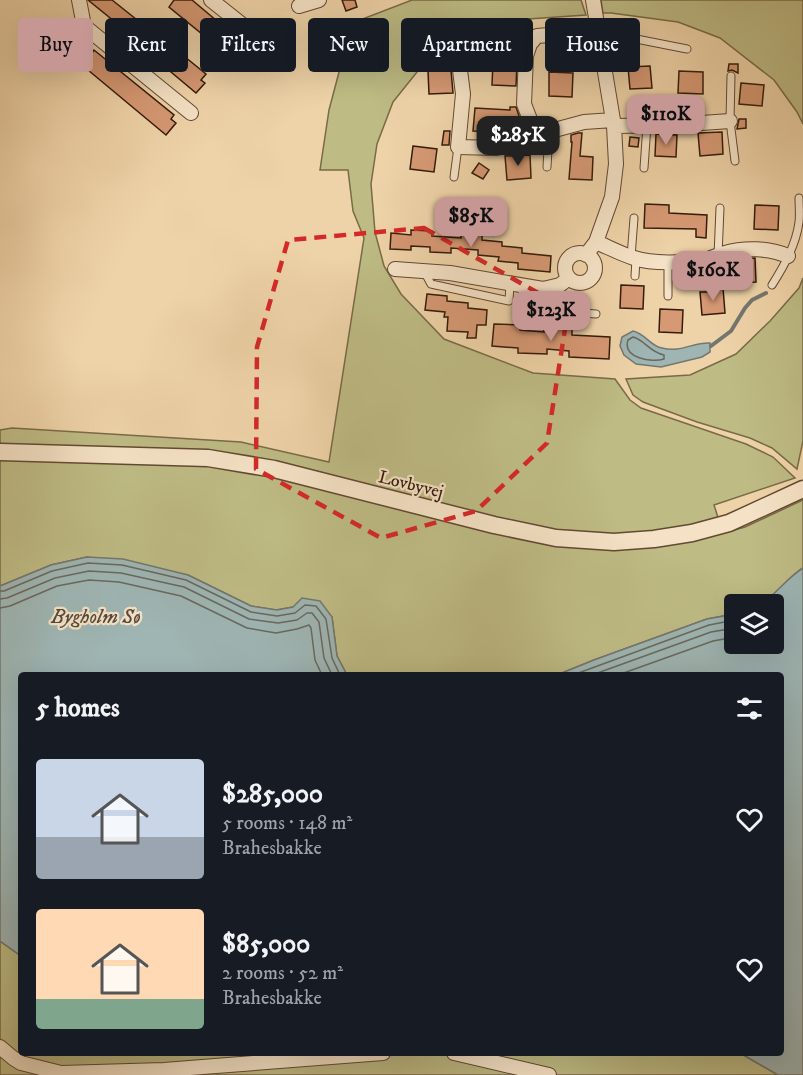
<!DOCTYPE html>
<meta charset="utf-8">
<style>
:root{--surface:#171b24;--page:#20242c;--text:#f1f3f6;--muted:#9ea1a6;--accent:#c59692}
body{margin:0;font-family:"IM FELL DW Pica",serif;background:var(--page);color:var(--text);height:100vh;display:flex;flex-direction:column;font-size:22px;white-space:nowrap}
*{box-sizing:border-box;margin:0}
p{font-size:20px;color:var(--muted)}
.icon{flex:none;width:33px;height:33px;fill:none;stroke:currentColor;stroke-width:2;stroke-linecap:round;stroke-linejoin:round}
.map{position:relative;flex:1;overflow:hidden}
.details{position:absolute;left:18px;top:672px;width:766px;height:384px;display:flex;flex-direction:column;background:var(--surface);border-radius:6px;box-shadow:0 6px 24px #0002}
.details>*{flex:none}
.guide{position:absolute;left:18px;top:18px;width:768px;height:54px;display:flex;gap:12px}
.buttons{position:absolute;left:724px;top:594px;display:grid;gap:12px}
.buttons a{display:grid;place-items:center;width:60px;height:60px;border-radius:6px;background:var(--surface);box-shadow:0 6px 24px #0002;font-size:30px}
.price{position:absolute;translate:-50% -51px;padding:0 14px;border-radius:12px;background:var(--accent);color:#111;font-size:20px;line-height:39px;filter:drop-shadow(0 2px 3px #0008)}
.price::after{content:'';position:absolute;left:50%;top:36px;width:18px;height:14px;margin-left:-9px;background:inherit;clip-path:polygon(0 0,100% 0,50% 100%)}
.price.current{background:#222;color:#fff}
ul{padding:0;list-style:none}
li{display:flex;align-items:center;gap:18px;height:150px;padding:0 18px}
li span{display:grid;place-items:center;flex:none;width:168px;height:120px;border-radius:6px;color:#555}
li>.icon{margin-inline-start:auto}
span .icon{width:72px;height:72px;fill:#fffc;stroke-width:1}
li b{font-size:26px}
h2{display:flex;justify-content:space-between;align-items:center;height:72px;padding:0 18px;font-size:26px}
.tag{padding:0 21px;border-radius:6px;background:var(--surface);box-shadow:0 6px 24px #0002;font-size:21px;line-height:54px}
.tag.current{background:var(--accent);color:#111}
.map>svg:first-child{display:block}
.green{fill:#bebb84;stroke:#796b48;stroke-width:1.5}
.water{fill:#9eb5b3;stroke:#747770;stroke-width:1.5}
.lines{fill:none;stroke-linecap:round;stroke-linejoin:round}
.shore{stroke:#69685f;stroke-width:1.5}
.stream{stroke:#747770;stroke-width:4}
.building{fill:#d69974;stroke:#341b0b;stroke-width:1.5}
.service-casing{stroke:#634932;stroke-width:9}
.minor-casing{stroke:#634932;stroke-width:16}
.tertiary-casing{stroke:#634932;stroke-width:19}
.service{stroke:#f5e2c6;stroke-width:7}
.minor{stroke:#f5e2c6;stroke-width:14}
.tertiary{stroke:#f5e2c6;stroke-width:16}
.marked{fill:none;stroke:#d62828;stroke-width:4.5;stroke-dasharray:12 8;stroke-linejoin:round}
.labels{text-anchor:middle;stroke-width:4.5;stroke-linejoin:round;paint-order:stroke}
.street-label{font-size:18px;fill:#341b0b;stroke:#f5e2c6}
.water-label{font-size:20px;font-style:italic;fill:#54493d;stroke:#f5e2c6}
</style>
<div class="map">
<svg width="803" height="1075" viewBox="0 0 803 1075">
<rect width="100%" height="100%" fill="#efd3a8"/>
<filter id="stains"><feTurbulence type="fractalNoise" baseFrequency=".00333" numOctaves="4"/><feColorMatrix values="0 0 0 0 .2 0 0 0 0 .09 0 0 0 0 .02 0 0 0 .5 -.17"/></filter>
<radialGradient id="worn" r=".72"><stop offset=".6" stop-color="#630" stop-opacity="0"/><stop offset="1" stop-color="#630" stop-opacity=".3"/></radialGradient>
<!-- green -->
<path class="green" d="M412,0H581L586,15L528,19L474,33L417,72L393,102L377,144L371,184L375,232L384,266L401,294L444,339L533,373L615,379L630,400L641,408L746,444L773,457L795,478L714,505L723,533L745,527L803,500V568C789,576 772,602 759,604C752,606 743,604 735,604V614L707,619L594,660L557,675H347L337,656L332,617L293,607L276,610L251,606L188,575L87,557L51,565L0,586V430L12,428L241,442L329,462L364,238L353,211L348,170H320L329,110L352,23Z
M601,0H803V124L797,112L774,80L720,38L678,22L611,13H603Z
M803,278V441L797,469L772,448L750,438L697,422L643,402L633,395L626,379L690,375L736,354L770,321L799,288Z
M0,941L21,956V1053H740L778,1075H0Z"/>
<!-- water -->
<path class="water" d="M633,331C646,334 650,346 662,348C681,353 693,342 710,343V352L702,357L661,367L636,364L624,355L620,346L622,337Z
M87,557L123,559L188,575L251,606L277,610L293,607L302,598L320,601L332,617L337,656L347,675H21V956L0,941V586L51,565Z
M803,568V1075H778L740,1053H782V675H557L594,660L707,619L735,614V644H774V604H761C776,594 787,578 803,568Z"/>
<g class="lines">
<!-- shore -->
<path class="shore" d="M633,337C645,340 649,352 664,355V359C652,363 622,358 628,340Z
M0,591H4L52,571L88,563L122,565L186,580L251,612L277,616L295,613L305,605L316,606L326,619L332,658L340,675
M0,599L7,598L55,578L89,571L121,573L184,587L249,619L278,623L297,620L307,613H312L319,622L324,658L332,675
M0,608L10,606L57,586L89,580L119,582L181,596L247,628L276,633L297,629L309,625L311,628L315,660L322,675
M573,675L709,625L735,620
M592,675L711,632L735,628
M618,675L713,641L735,637"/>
<!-- stream -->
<path class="stream" d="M711,346L731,331L745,308L752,300L766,293"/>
</g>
<!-- building -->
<path class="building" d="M88,0H112L146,27L147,26L206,74L201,80L205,83L196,93L134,41L136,39Z
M174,0H192L236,37L233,40L237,44L229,53L226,50L224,52L169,7Z
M342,0H355L357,7L346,11Z
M88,50L92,53L94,50L174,115L171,119L176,123L166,135L82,65L84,63L80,60Z
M493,62H517L516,86L492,85Z
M729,64H738V73L732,70L728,71Z
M650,66L652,88L630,89L628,67Z
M451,70L453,93L429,94L428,71Z
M679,71L703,72V94L678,93Z
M549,72L573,73L572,97L549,96Z
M741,83L764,85L762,106L739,104Z
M510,107H516L520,119L497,118L496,132L473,131L475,108L510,110Z
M739,119H746V128L737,129Z
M444,131H450L449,145H442Z
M722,132L723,154L700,156L698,133Z
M578,133H582L580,156L593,157L592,180L569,179L572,142H571V135Z
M656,134L677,135L676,157L655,156Z
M630,137L639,138L638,147L629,146Z
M413,146L437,149L434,172L410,169Z
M530,155L531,178L507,180L505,156Z
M479,163L489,170L483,179L472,173Z
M645,204L669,205V213L707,215L706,238L696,237V229L644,228Z
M755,205L779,206L778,230L754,229Z
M411,230L432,231V236L461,238V233L482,235V240L502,242V246L522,248V253L551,256L550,272L518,269V263L498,261L499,257L478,255V250L451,248V253L430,252V247L411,246V250L390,249L391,233L411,235Z
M755,258L756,282L720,284L721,266L731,265V261L734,260Z
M621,285L644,286L643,309L620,308Z
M710,287L723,288L725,313L702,315L700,292H710Z
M427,294L447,296V301L468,303V308L487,310L486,325H477L476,338H467L468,332L447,331L448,317H444L445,312L425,310Z
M660,309L683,310L682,333L659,332Z
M494,324L520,325V330L544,332V327L572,328V335L610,337L609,359L569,357V351L547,349V354L518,353V348L492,346Z"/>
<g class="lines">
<!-- service casing -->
<g class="service-casing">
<path id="service" d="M599,36L616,35L687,49
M731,76L730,121L735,161
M547,167L549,132
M644,168L647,125
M454,177L458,147
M718,256L720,208
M631,257L634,218
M424,271L431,284L509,301L510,284
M635,276L636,259
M772,285C784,266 796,245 799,222C800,214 799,206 799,198
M537,289L535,309L596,314
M668,296V263"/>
</g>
<!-- minor casing -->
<g class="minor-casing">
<path id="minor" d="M79,0L84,26L191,113
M211,0L254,34
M299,6L319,0
M459,62L463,94L458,147L497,148L536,135L584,122L613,120
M614,126L673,125L730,121
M536,135L524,104L526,56L530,44L537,36L598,31
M596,242C608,247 621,254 634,258C653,264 683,263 703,260C711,259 717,255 725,253C745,247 769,248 788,256
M565 268a15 15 0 1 1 30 0a15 15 0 1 1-30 0Z
M586,255L596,242L612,197L616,164L614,126L593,0
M395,269L450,273L543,289L560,285L569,278
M0,1047L13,1058L21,1063L61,1073L164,1070L383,1053
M454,1053L549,1075"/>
</g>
<!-- tertiary casing -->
<g class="tertiary-casing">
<path id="tertiary" d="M0,452L208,458L274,469L494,525L556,538L614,542L654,539L692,533L729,523L803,489"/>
</g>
<!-- service -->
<use href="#service" class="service"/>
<!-- minor -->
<use href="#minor" class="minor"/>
<!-- tertiary -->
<use href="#tertiary" class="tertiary"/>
</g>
<!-- marked area -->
<path class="marked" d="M424,228L568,310L547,443L476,511L381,538L256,469L257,347L288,240Z"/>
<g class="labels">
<!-- street labels -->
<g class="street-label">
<text transform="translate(411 484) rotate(14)" y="6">Lovbyvej</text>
</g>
<!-- water labels -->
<g class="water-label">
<text x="96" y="623">Bygholm Sø</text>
</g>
</g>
<rect width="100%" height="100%" filter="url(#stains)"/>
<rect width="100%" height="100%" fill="url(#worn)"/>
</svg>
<div class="buttons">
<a><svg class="icon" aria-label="layers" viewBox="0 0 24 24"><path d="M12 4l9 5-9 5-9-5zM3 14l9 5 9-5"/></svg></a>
</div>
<b class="price" style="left:666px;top:146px">$110K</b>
<b class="price current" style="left:518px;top:167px">$285K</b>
<b class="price" style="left:471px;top:248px">$85K</b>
<b class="price" style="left:713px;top:302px">$160K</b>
<b class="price" style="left:551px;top:342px">$123K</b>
<div class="guide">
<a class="tag current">Buy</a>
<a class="tag">Rent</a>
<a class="tag">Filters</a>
<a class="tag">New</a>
<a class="tag">Apartment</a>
<a class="tag">House</a>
</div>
<section class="details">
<h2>5 homes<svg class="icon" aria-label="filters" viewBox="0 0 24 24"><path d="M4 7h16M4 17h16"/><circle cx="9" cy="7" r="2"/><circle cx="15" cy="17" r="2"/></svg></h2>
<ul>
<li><span style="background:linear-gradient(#c9d6e8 65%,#9aa5b1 0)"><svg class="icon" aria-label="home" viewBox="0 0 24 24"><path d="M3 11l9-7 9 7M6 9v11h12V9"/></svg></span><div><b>$285,000</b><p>5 rooms · 148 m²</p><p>Brahesbakke</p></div><svg class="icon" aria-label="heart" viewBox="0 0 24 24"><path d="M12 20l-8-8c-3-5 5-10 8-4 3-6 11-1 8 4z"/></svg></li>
<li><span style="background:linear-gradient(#ffd9b3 75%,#7fa58c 0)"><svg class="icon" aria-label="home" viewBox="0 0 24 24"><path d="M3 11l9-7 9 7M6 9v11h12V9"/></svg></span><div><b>$85,000</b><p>2 rooms · 52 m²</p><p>Brahesbakke</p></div><svg class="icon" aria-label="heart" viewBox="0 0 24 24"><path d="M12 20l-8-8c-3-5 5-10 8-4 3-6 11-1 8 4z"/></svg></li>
</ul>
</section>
</div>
